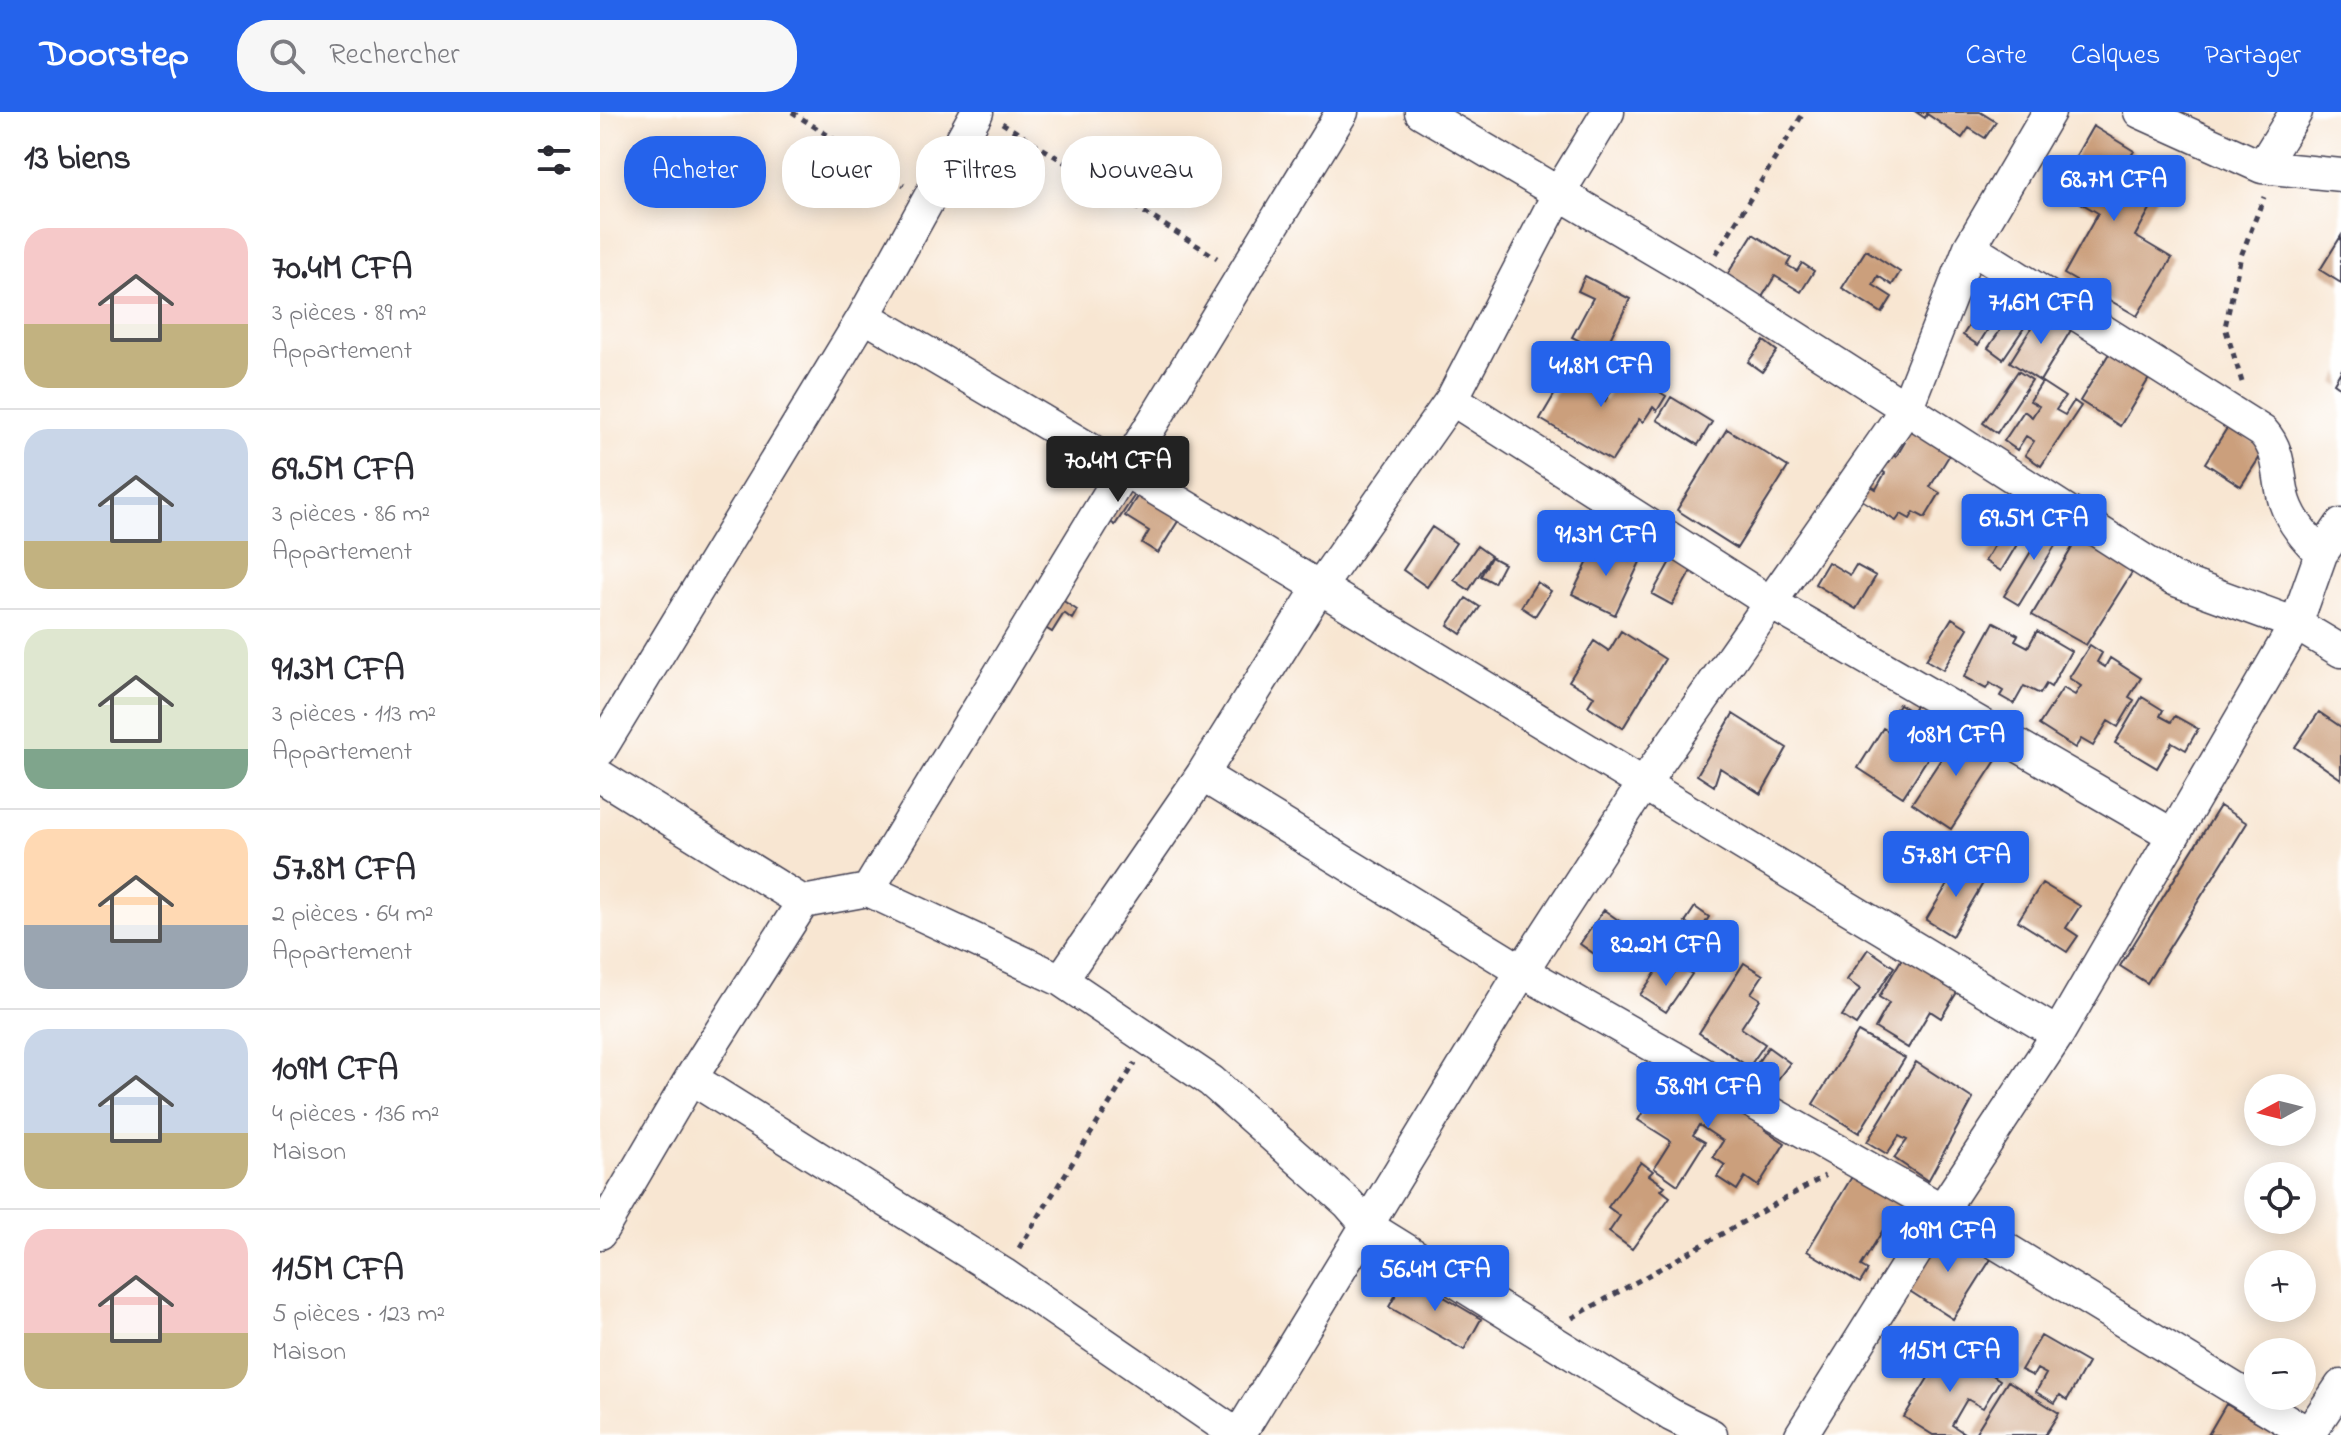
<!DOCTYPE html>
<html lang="fr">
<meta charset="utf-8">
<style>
:root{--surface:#fff;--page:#f7f7f7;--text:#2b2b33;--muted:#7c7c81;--line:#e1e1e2;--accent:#2563eb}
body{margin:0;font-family:"Indie Flower",sans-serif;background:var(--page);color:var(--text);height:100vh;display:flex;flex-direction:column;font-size:30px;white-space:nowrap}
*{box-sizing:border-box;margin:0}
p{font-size:26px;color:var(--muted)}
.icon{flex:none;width:44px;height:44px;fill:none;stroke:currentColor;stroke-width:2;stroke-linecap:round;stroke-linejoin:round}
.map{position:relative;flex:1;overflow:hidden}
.details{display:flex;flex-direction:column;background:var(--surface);width:600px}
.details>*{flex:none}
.guide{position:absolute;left:24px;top:24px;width:760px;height:72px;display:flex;gap:16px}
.needle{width:52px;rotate:263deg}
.fabs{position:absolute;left:1644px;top:962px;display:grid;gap:16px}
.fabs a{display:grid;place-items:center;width:72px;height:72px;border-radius:50%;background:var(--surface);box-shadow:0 4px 20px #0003;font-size:40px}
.price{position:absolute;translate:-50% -68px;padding:0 18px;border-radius:8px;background:var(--accent);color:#fff;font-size:26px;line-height:52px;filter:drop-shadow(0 2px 4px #0008)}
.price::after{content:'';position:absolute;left:50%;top:48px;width:24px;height:18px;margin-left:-12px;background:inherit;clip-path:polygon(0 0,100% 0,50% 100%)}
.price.on{background:#222;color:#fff}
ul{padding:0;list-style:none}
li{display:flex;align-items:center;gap:24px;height:200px;padding:0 24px}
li+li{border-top:2px solid var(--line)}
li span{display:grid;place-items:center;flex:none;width:224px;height:160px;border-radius:24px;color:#555}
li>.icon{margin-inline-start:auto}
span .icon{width:96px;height:96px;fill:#fffc;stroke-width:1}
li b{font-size:34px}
h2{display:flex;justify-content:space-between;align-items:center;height:96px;padding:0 24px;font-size:34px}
.pill{padding:0 28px;border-radius:32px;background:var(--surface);box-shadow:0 4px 20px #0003;font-size:28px;line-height:72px}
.pill.on{background:var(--accent);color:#fff}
header{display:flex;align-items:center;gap:48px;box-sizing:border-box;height:112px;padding:0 40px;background:var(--accent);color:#fff}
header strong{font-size:38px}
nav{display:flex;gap:44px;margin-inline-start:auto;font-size:28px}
.search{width:560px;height:72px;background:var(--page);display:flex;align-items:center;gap:20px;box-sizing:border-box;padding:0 28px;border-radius:32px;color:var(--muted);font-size:30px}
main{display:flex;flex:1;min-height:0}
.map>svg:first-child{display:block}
.building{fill:#cb9f7b}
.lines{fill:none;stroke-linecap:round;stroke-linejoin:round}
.minor-casing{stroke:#423f52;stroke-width:35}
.path{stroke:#423f52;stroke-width:5;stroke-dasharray:6 6;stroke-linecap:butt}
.minor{stroke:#fff;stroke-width:32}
</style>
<header>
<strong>Doorstep</strong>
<div class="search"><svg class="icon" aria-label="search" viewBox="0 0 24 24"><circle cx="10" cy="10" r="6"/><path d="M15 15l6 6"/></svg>Rechercher</div>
<nav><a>Carte</a><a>Calques</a><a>Partager</a></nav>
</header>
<main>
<section class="details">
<h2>13 biens<svg class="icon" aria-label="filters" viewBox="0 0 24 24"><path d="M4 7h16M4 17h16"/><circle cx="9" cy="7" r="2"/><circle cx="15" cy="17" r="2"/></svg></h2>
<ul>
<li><span style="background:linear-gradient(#f6c9c9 60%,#c2b280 0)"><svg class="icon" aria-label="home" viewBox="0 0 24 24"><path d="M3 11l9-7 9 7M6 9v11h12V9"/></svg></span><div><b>70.4M CFA</b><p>3 pièces · 89 m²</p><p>Appartement</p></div></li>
<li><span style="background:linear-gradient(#c9d6e8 70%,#c2b280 0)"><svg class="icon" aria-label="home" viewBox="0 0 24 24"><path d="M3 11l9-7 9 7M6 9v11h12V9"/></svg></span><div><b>69.5M CFA</b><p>3 pièces · 86 m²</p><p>Appartement</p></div></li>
<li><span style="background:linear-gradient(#dfe7d0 75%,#7fa58c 0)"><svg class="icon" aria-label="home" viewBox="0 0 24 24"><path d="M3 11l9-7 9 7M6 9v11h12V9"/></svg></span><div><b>91.3M CFA</b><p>3 pièces · 113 m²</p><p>Appartement</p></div></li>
<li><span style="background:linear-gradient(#ffd9b3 60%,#9aa5b1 0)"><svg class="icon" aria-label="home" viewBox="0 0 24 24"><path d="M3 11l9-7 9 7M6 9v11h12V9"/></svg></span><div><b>57.8M CFA</b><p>2 pièces · 64 m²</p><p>Appartement</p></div></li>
<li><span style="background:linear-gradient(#c9d6e8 65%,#c2b280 0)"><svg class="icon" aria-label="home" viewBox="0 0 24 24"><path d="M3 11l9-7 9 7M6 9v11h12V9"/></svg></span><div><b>109M CFA</b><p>4 pièces · 136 m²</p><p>Maison</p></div></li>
<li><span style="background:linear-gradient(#f6c9c9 65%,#c2b280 0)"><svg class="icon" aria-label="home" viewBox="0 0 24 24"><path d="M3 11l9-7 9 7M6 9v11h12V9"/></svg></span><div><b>115M CFA</b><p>5 pièces · 123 m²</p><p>Maison</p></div></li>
</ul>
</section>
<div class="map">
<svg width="1741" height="1323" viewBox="0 0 1741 1323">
<rect width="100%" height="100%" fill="#fff"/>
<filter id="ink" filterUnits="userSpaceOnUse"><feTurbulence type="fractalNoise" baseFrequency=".0125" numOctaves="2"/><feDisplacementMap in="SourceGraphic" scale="16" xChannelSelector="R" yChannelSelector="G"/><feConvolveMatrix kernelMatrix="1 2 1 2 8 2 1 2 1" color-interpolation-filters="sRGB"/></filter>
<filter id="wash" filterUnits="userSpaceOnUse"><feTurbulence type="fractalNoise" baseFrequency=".006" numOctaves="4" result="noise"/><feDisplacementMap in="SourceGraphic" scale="32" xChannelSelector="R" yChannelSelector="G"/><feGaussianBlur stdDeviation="1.8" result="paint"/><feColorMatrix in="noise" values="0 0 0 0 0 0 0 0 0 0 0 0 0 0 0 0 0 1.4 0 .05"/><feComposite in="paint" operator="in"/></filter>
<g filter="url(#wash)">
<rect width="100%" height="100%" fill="#f8e6d2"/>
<g id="blocks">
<!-- building -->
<path class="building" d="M1316,0H1380L1396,10L1385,26L1369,16L1362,26L1327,2L1325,6Z
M1493,14L1534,39L1528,49L1565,70L1535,124L1572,146L1537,204L1464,162L1498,101L1457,77Z
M1153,122L1191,146L1187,153L1197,159L1202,151L1214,159L1201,180L1175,164L1162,185L1127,163Z
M1741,124V171L1720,158Z
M1266,138L1300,160L1292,173L1278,164L1273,173L1292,185L1282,201L1242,176Z
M985,164L1030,187L1009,229L1017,233L1012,245L972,225L993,186L978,179Z
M1398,169L1413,177L1378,233L1363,223Z
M1421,188L1436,198L1403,247L1388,236Z
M1442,199L1471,218L1440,269L1410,250Z
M1164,229L1177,239L1162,260L1148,250Z
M1513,235L1553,260L1520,314L1480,289Z
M1012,250L1066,284L1057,299L1053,295L1043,310L1039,307L1012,349L940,307L970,256L997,272L992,280L1005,289L1012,277L1001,270Z
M1418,259L1432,268L1397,321L1383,311Z
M1741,259V276L1734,271Z
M1442,270L1465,285L1456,298L1465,303L1474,289L1481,294L1441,354L1425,343L1434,329L1426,324L1417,338L1404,329L1424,299L1432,305L1439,294L1430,289Z
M1071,285L1112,310L1098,333L1057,308Z
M1302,309L1355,334L1330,375L1340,381L1325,406L1314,400L1310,407L1301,402L1296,409L1255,384L1264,370L1276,377L1285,361L1278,356L1288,340L1296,345L1305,330L1294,323Z
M1629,313L1665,337L1641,374L1605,351Z
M1127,317L1188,355L1137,436L1077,398Z
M521,370L536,381L515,413L500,403Z
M540,380L580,406L558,441L542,431L549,419L525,404Z
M1412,404L1428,414L1401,459L1385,449Z
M1450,408L1465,417L1419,493L1404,484Z
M832,415L856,431L827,475L803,458Z
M1479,424L1533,459L1486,533L1432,503Z
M998,429L1040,450L1015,503L972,482Z
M877,434L891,444L869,478L854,468Z
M891,445L904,452L894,471L881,464Z
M1072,446L1092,457L1072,493L1052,482Z
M1228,450L1250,463L1256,453L1276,464L1256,497L1215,472Z
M937,470L951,479L935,504L921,495Z
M453,482L477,498L472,507L464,501L452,520L436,510Z
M866,486L880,495L861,522L848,513Z
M1352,506L1368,516L1343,558L1326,548Z
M1394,510L1418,523L1415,528L1428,535L1437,519L1471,539L1451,575L1446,572L1440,582L1424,574L1414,592L1400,584L1403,579L1390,571L1386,577L1364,565Z
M1021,519L1065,547L1023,616L988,594L994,584L969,569L994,529L1009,539Z
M1490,533L1502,541L1497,550L1505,555L1510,546L1541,566L1529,585L1534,588L1518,615L1508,609L1493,634L1481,627L1475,636L1439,613L1463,576L1475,583L1481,574L1469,566Z
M1321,585L1353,606L1303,685L1258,656L1283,616L1295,623L1301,612L1291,605L1299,592L1312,600Z
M1542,585L1563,598L1560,604L1571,610L1575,604L1598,617L1586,638L1572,630L1557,656L1515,631Z
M1719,600L1741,615V667L1695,635Z
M1133,602L1187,636L1161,682L1120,656L1114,674L1097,663Z
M1365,611L1386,624L1379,635L1397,647L1351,717L1312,691Z
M1620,694L1647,711L1547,871L1520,854Z
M1360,751L1386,766L1352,824L1326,808Z
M1442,771L1480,794L1466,816L1478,824L1467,840L1418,809Z
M1095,795L1109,805L1100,819L1085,810Z
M1004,798L1052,832L1037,853L1022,842L1013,855L980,832Z
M1268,837L1294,855L1256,913L1242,904L1260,877L1247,868Z
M1307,838L1362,872L1341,906L1330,899L1308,936L1275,916L1289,891L1279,885Z
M1144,851L1163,863L1151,881L1160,887L1141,916L1165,932L1149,955L1099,921Z
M1079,854L1092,862L1066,900L1040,883L1059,856L1071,865Z
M1258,920L1305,946L1259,1021L1213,992Z
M1168,935L1190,951L1175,971L1154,956Z
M1074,950L1169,1011L1165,1018L1185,1031L1158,1074L1145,1065L1137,1078L1117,1065L1125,1053L1113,1045L1123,1029L1099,1013L1093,1023L1105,1030L1078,1073L1054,1056L1071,1029L1038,1008Z
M1316,950L1373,987L1328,1069L1294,1046L1307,1028L1299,1024L1287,1042L1267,1030Z
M1041,1050L1053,1059L1049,1063L1065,1074L1061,1078L1070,1085L1032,1137L1009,1120L1020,1104L1008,1095Z
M1253,1063L1307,1095L1298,1109L1291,1105L1261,1154L1268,1158L1260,1171L1207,1139Z
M1343,1116L1391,1147L1353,1207L1305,1176Z
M807,1163L881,1207L864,1238L789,1195Z
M1441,1224L1488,1251L1467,1288L1460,1283L1455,1291L1436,1280L1446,1262L1437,1257L1433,1264L1421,1258Z
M1349,1232L1366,1242L1357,1256L1362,1259L1369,1248L1400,1268L1383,1296L1367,1287L1352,1313L1367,1323H1333L1304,1305Z
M1408,1269L1459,1301L1445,1323H1374Z
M1626,1292L1680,1323H1608Z"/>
</g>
</g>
<g filter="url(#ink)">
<use href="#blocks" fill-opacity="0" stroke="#423f52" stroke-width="2"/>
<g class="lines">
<!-- minor casing -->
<g class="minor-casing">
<path id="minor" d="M821,0L1101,165L1573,467L1696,512L1741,539
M1540,0L1662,55L1741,63
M1662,55L1696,0
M1370,135L1663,320C1682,341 1677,365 1685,390C1692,411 1707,427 1721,442
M264,204C665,438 1059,684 1458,922
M852,287L1171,491L1573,723
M0,638L264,204L377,0
M602,663L922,859L1342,1098L1709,1322
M0,664L203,790
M268,778L742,0
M461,868L602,663L719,476L852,287L960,79L1008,0
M91,966L403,1162L637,1323
M0,1121L91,966L203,790L268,778L461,868L611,969L748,1091L769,1115L1071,1303L1111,1323
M639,1323L922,859L1042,674L1306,297L1370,135L1449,0
M1201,1323L1342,1098L1458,922L1696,512L1721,442L1741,413
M1708,1323L1741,1274"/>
</g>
<!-- path -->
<path class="path" d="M192,0L304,73
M402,11L617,146
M1116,142L1204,0
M1642,270L1625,215L1641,144L1664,85
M419,1136L535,951
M972,1206L1225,1064"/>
<!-- minor -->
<use href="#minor" class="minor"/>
</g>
</g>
</svg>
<div class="fabs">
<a><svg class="needle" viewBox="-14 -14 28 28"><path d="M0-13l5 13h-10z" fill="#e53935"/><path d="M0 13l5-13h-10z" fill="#7c7c81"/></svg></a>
<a><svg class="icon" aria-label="locate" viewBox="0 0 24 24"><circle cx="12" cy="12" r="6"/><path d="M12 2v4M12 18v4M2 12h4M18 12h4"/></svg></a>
<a>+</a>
<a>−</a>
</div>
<b class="price" style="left:1514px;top:111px">68.7M CFA</b>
<b class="price" style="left:1441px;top:234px">71.6M CFA</b>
<b class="price" style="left:1001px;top:297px">41.8M CFA</b>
<b class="price on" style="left:518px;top:392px">70.4M CFA</b>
<b class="price" style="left:1434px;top:450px">69.5M CFA</b>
<b class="price" style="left:1006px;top:466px">91.3M CFA</b>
<b class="price" style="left:1356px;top:666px">108M CFA</b>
<b class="price" style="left:1356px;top:787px">57.8M CFA</b>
<b class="price" style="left:1066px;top:876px">82.2M CFA</b>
<b class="price" style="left:1108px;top:1018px">58.9M CFA</b>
<b class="price" style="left:1348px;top:1162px">109M CFA</b>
<b class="price" style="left:835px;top:1201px">56.4M CFA</b>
<b class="price" style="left:1350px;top:1282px">115M CFA</b>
<div class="guide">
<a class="pill on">Acheter</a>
<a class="pill">Louer</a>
<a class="pill">Filtres</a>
<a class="pill">Nouveau</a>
</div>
</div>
</main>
